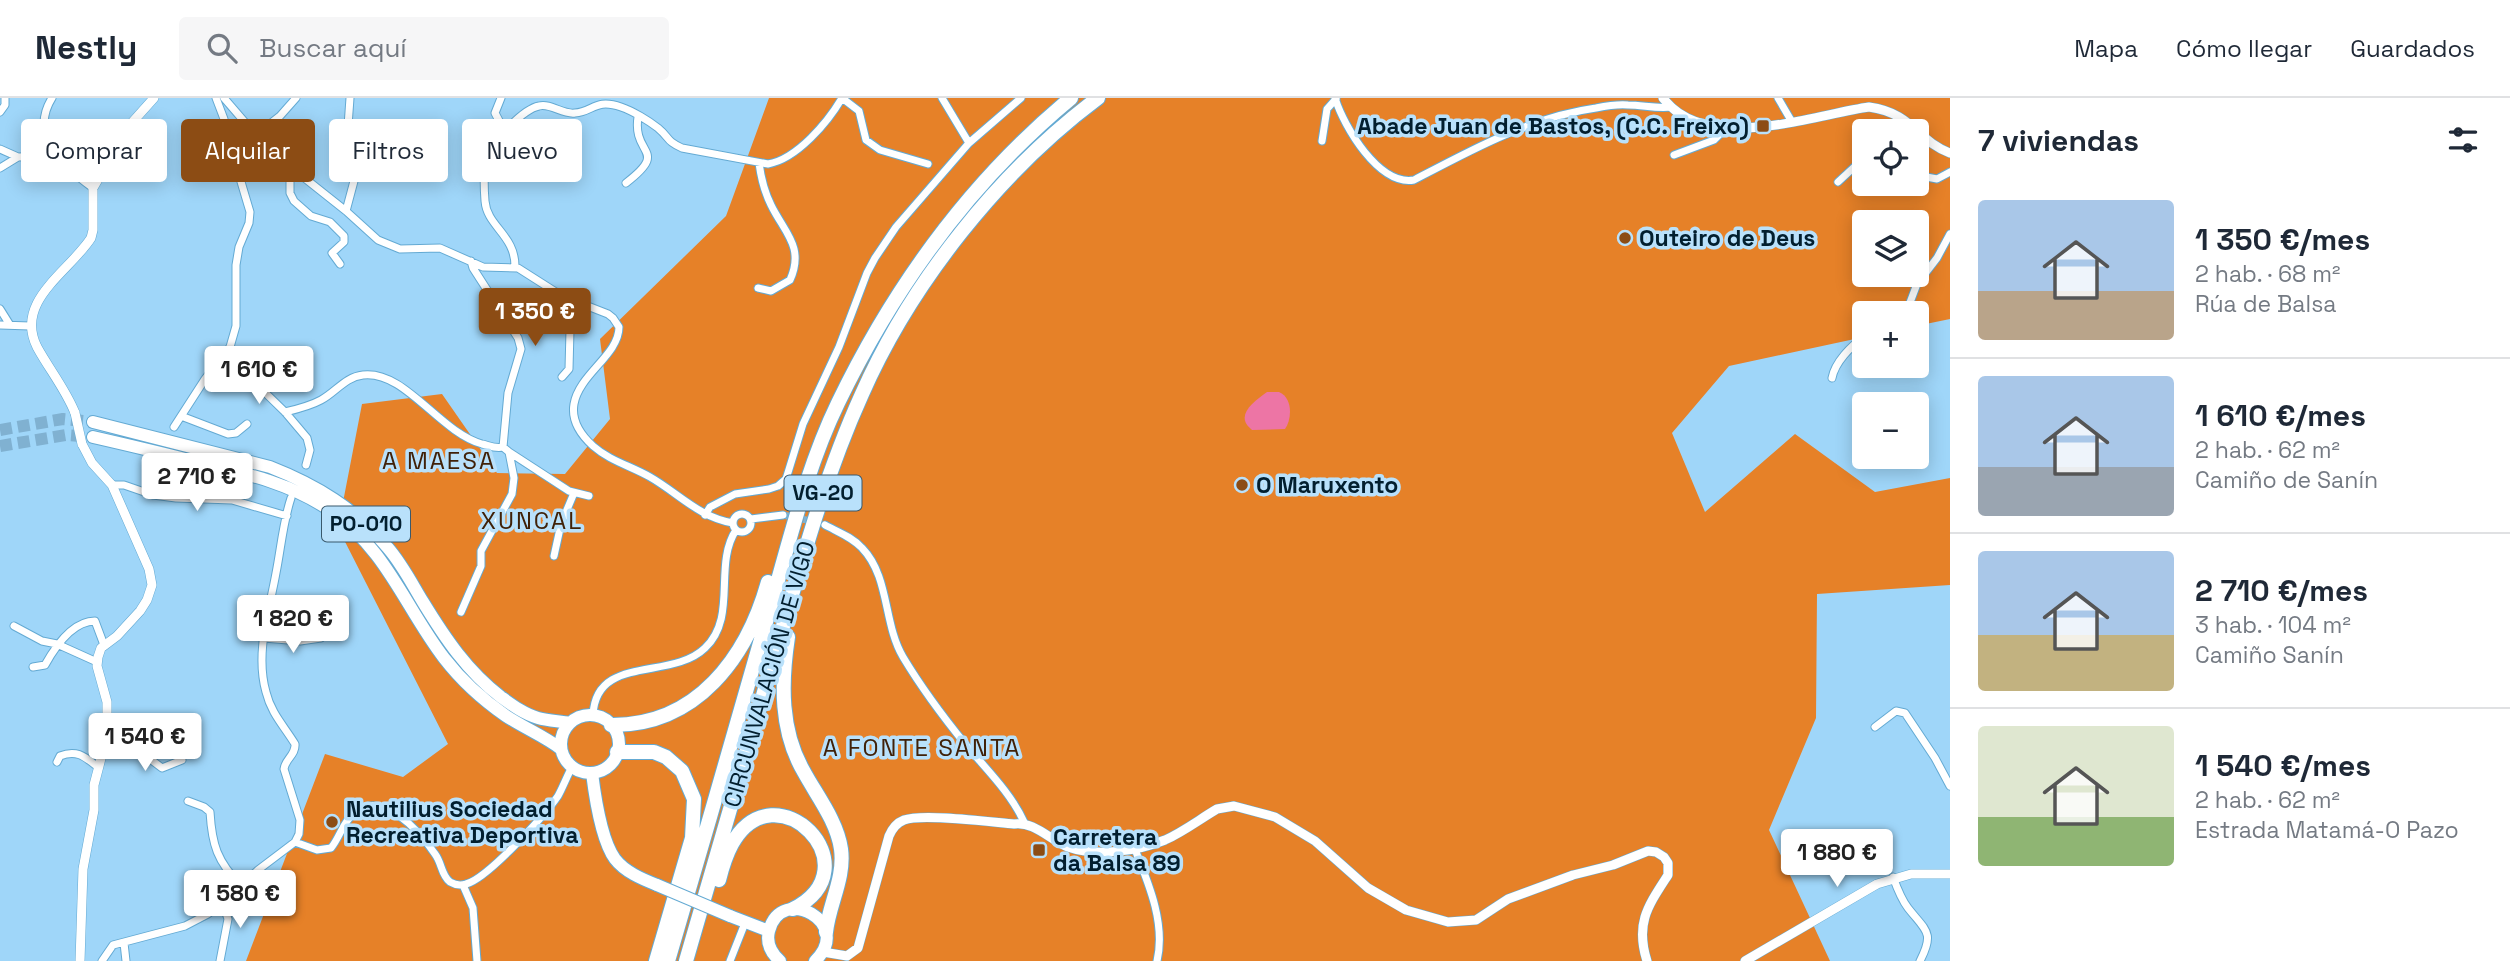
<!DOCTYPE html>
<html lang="es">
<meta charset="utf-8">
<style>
:root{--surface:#fff;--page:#f6f6f7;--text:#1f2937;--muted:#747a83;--line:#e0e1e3;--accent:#8c4c14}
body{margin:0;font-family:"Space Grotesk",sans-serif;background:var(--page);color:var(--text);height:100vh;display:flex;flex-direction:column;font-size:26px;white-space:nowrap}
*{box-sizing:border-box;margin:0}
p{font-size:23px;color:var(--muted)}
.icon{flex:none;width:38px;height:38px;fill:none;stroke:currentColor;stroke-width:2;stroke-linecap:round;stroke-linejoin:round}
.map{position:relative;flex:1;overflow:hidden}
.sheet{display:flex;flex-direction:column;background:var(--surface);width:560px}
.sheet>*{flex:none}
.banner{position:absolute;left:21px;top:21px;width:665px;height:63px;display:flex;gap:14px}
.fabs{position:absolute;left:1852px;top:21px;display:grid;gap:14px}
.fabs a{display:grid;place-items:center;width:77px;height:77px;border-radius:7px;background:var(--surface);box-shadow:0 4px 18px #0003;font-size:35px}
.price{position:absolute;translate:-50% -60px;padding:0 16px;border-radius:7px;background:#fff;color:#222;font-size:23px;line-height:46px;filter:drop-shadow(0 2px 4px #0008)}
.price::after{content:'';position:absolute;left:50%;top:42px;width:21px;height:16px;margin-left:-10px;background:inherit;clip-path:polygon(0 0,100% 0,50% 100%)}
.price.selected{background:var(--accent);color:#fff}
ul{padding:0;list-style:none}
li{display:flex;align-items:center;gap:21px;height:175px;padding:0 28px}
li+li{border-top:2px solid var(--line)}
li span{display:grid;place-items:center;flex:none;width:196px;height:140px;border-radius:7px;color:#555}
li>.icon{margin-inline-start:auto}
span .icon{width:84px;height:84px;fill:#fffc;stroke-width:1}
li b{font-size:30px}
h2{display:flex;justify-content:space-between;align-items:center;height:84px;padding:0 28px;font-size:30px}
.chip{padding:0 24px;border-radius:7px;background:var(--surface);box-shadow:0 4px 18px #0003;font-size:24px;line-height:63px}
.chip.selected{background:var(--accent);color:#fff}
header{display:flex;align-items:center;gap:42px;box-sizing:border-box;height:98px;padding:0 35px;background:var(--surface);border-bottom:2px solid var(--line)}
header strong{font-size:33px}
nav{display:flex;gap:38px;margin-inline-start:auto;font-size:24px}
.search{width:490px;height:63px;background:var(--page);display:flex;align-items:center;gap:18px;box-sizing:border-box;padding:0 24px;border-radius:7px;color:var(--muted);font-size:26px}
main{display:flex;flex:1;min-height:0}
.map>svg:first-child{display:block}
.forest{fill:#e68128;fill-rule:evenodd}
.water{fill:#ed75a5}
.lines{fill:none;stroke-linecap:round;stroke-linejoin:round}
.minor-tunnel{stroke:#80b1d1;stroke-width:7;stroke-dasharray:7 3.5;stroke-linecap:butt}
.primary-tunnel{stroke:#80b1d1;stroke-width:12;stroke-dasharray:12 6;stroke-linecap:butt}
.minor-casing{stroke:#64aad3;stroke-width:9}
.tertiary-casing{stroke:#64aad3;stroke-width:10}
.primary-casing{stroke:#64aad3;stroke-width:14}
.motorway-casing{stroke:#64aad3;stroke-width:16}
.minor{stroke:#fff;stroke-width:7}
.tertiary{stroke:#fff;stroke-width:9}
.primary{stroke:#fff;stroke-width:12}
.motorway{stroke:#fff;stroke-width:14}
.tertiary-bridge-casing{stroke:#64aad3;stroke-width:10;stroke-linecap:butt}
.primary-bridge-casing{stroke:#64aad3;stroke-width:14;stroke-linecap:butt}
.tertiary-bridge{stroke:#fff;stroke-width:9}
.primary-bridge{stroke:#fff;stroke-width:12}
.poi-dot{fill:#8c4c14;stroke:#b9e1fb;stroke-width:2.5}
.labels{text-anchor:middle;stroke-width:7;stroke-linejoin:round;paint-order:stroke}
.shield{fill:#b9e1fb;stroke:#39596c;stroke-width:2}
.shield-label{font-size:21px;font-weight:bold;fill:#021f2f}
.poi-label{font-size:23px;font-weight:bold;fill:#021f2f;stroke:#b9e1fb;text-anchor:start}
.street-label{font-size:23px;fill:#021f2f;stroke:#b9e1fb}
.neighbourhood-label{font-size:24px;letter-spacing:2px;fill:#402108;stroke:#b9e1fb}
</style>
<header>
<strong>Nestly</strong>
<div class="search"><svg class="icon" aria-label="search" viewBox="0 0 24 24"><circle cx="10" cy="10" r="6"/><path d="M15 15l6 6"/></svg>Buscar aquí</div>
<nav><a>Mapa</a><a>Cómo llegar</a><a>Guardados</a></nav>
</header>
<main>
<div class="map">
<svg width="1950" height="863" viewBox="0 0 1950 863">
<rect width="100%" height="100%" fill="#9fd6f9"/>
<!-- forest -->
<path class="forest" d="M769,0H1950V221L1916,228V215H1864V239L1729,268L1672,335L1705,414L1795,336L1875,394L1950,380V487L1817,496L1816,620L1769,732L1830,863H246L325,656L403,679L448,646L338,430L362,306L442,296L497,375L565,376L610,321L600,241L726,118ZM1864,33H1916V86H1864ZM1864,124H1916V177H1864Z"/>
<!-- water -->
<path class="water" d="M1267,294C1268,294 1278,294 1279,294C1293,300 1292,321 1285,331L1252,332C1234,318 1253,304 1267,294Z"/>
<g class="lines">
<!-- minor-tunnel -->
<path class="minor-tunnel" d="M783,417L816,424"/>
<!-- primary-tunnel -->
<path class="primary-tunnel" d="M0,332L63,321L93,324
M0,348L66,337L93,339"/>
<!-- minor casing -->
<g class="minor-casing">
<path id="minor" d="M52,0C28,38 64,69 93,90
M224,0L268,51L346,113L378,142L400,151L440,150L483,169L518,170L562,198L608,216L613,220L619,229C619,257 579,276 574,306C571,323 582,338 593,348C610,363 631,368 650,379C678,395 700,420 733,425
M501,0L495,15L505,34
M842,0L859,13L866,42L880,52L928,66
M942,0L969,45
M1335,0C1344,29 1379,88 1414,82C1471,52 1531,19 1596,10C1606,8 1618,6 1628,7C1643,7 1656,11 1672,9
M1778,0L1792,24
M0,14L5,7V0
M256,37L280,18L296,0
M1322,43L1327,11L1336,1
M0,51L18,59L56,58
M1674,57L1714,42L1725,31
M234,65L276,70L290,82V95L294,103L311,118L330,124L344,138V144L332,155L340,166
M0,70L18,59
M1916,77L1937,81L1950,74
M1838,84L1864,60
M626,85C670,51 632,58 638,19
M346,113L358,68L356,45L348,28L350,0
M515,170C516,137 487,129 485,103C484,90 483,66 489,55C496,41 523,11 539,8C551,5 563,17 575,15C593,14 595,0 621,9C633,13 649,23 658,30C670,40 666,43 682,50L768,66C797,61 828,24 842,0
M758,190L771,193L790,182C805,149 784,134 771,107C764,93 761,80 759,65
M0,211L10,227
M503,214L558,225L570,232L569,271L562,279
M1906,215L1917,186L1937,160L1950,136
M0,227L30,228
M230,249L247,277L285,314L307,340L310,352L306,367
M1832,280C1835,264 1851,248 1864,239
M285,314C298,311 310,308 321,302C336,294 345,279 363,277C405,272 439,334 482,346C490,348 496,351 503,349
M181,318L228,336L236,335L247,326
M174,329L205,281L230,249L236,228V167L239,149L249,125L250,114L239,77L229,56L224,21L216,0
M509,354L569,393L589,398
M112,387H124L153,397L176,400L232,402L287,418
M733 425a9 9 0 1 1 18 0a9 9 0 1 1-18 0Z
M705,417L710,409L735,396L769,391L778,388L786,381L803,326L839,249L867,175L875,160L896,129L969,45L1021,0
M751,421L783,417
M825,427C838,434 852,439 862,450C890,479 883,525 903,559C921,589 944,620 966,647C986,671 1011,695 1024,724
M554,458L561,426L574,395
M461,514L481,468V453L512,396L514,380L509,354L503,349L508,295L521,251L518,240L473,170L471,163
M14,528L42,543L57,546L97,564
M264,540L300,543L321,540
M33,569L45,567C55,549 72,523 95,523L104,547
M593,617C596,556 671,583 705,550C738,519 713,467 736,432
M1875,629L1896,613L1905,615L1935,660L1950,688
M104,651L141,654L162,670L182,662
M57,664L60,658C77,651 85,659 98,669
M188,703L204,709L210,714C212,747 217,763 241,788
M295,744L317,752L331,750C340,739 343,724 354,715C383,691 420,734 435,756C442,765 441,777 450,784C455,787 460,788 466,786C487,781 545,717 558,698C563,689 567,678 572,669
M1134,749C1148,784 1166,825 1157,863
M1893,779C1897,790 1901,801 1908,810C1926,833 1935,834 1920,863
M463,787L473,810L477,863
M124,845L126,863
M102,863L113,847L185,828L208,816L227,802L258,772L295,744L299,736L300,722L284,671C285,661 296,657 295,646C284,628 271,615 266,594C255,555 269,514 276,475C281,450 283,424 291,400
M220,863L228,821L223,806
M730,863L745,825"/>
</g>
<!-- tertiary casing -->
<g class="tertiary-casing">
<path id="tertiary" d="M1663,0C1706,57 1812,17 1869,9C1913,15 1917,43 1950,55
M75,315C66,292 49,271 37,249C14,203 69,174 91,140L93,132V90L128,29L154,0
M823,854L847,858L858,850L889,738C892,731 896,725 904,722C922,715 991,724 1014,726C1034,723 1050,742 1068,749C1096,759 1138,753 1165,742C1183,734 1200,721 1217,711L1234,708L1275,719L1315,743L1368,790L1406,812L1448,824L1476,822L1508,801L1573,777L1613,767L1648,753L1656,754L1664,759L1668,765V777C1648,808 1635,825 1647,863
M80,863L83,771L94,712V687L104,649L107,625V604L97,568L98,559L101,550L117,538L140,513L147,502L152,487L149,471L112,387L92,365L82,346
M1745,863L1877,786L1911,776H1950"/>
</g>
<!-- primary casing -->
<g class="primary-casing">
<path id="primary" d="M93,324L270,369C316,387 356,411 388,450C402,466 412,486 423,504C445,540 467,573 501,599C512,607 524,616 538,620C548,623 559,623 570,625
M93,339C128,347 162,355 197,364C244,375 291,385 331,413C387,452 405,509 444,560C461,582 483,602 506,618C524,630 544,638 561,651
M561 646a29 29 0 1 1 58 0a29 29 0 1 1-58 0Z
M592,675C595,699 601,742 615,761C625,774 642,781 657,787
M730,818L769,833
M780,863C771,855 766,845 769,833C781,785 855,825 815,863"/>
</g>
<!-- motorway casing -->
<g class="motorway-casing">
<path id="motorway" d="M788,539C781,585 780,633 804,674C817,698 837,723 841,751C845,780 829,806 826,834
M611,627C697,628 747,559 768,484
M617,654H654L666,659L682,673L694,701L692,740L656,863
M719,782C722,770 726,757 732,746C775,668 876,769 793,811
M668,863C702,748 735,632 768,517C789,446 806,371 838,305C894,189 971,83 1071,0
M686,863C715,763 744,663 773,563C799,473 823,382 862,296C911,185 1000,73 1098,0"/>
</g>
<!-- minor -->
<use href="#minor" class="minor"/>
<!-- tertiary -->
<use href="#tertiary" class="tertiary"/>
<!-- primary -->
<use href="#primary" class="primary"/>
<!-- motorway -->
<use href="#motorway" class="motorway"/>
<!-- tertiary-bridge casing -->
<g class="tertiary-bridge-casing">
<path id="tertiary-bridge" d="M75,315L82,346"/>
</g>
<!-- primary-bridge casing -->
<g class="primary-bridge-casing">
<path id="primary-bridge" d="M657,787L730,818"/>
</g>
<!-- tertiary-bridge -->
<use href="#tertiary-bridge" class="tertiary-bridge"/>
<!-- primary-bridge -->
<use href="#primary-bridge" class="primary-bridge"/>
</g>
<!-- markers -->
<g class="poi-dot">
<rect x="1756" y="21" width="14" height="14" rx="3.5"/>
<circle cx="1625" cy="140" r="7"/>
<circle cx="1242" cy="387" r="7"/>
<circle cx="332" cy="724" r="7"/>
<rect x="1032" y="745" width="14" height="14" rx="3.5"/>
</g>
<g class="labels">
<!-- shield labels -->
<g class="shield">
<rect x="784.5" y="377.5" width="77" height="35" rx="5"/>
<rect x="322" y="408.5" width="88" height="35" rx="5"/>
</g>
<g class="shield-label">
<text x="823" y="402">VG-20</text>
<text x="366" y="433">PO-010</text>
</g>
<!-- poi labels -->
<g class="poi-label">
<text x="1749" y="36" text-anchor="end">Abade Juan de Bastos, (C.C. Freixo)</text>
<text x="1639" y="148">Outeiro de Deus</text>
<text x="1256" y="395">O Maruxento</text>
<text x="346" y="719">Nautilius Sociedad<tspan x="346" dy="26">Recreativa Deportiva</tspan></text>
<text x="1053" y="747">Carretera<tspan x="1053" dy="26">da Balsa 89</tspan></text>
</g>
<!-- street labels -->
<g class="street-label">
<text transform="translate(769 576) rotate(-74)" y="8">CIRCUNVALACIÓN DE VIGO</text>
</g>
<!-- neighbourhood labels -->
<g class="neighbourhood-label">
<text x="439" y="371">A MAESA</text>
<text x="532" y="431">XUNCAL</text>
<text x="922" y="658">A FONTE SANTA</text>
</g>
</g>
</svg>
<div class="fabs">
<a><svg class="icon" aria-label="locate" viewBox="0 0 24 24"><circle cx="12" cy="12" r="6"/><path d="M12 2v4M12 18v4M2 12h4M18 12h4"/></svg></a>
<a><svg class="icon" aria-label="layers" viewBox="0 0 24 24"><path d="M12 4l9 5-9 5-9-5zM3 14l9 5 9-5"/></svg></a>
<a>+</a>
<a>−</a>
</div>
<b class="price selected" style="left:535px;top:250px">1 350 €</b>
<b class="price" style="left:259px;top:308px">1 610 €</b>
<b class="price" style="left:197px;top:415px">2 710 €</b>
<b class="price" style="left:293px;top:557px">1 820 €</b>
<b class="price" style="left:145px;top:675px">1 540 €</b>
<b class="price" style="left:1837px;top:791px">1 880 €</b>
<b class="price" style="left:240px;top:832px">1 580 €</b>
<div class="banner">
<a class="chip">Comprar</a>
<a class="chip selected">Alquilar</a>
<a class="chip">Filtros</a>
<a class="chip">Nuevo</a>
</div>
</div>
<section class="sheet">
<h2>7 viviendas<svg class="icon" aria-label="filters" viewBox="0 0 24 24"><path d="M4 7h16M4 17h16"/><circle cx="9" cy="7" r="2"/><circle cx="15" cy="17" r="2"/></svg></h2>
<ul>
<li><span style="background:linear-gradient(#a9c7e8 65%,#b9a48a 0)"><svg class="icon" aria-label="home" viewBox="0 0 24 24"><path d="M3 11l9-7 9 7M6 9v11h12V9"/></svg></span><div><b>1 350 €/mes</b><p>2 hab. · 68 m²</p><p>Rúa de Balsa</p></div></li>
<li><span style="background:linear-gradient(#a9c7e8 65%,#9aa5b1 0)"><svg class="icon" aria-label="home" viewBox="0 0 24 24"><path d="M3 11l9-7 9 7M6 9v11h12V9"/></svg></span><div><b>1 610 €/mes</b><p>2 hab. · 62 m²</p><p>Camiño de Sanín</p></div></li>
<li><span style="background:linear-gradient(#a9c7e8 60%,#c2b280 0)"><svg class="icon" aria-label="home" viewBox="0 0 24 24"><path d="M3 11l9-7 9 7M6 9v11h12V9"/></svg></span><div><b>2 710 €/mes</b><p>3 hab. · 104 m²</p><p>Camiño Sanín</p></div></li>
<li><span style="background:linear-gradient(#dfe7d0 65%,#8fb573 0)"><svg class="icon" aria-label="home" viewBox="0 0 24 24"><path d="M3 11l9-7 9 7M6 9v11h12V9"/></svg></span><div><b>1 540 €/mes</b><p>2 hab. · 62 m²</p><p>Estrada Matamá-O Pazo</p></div></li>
</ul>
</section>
</main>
